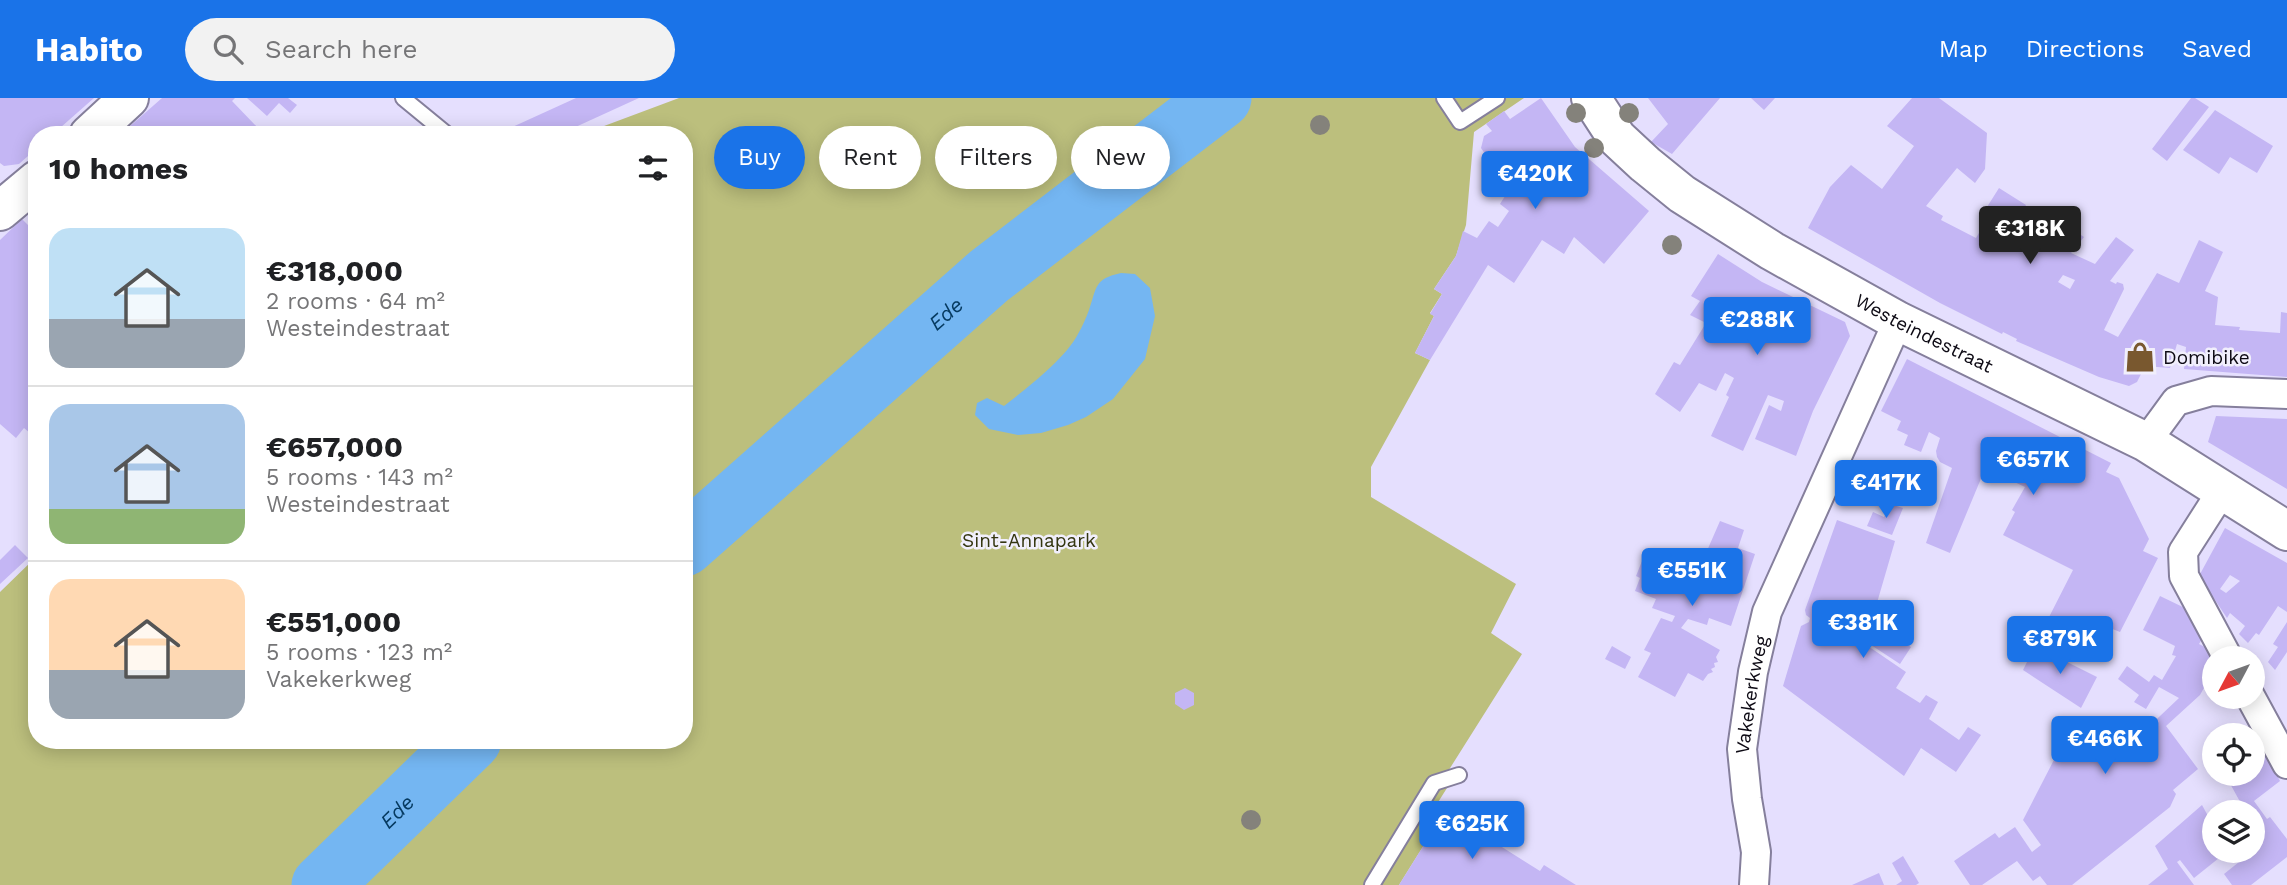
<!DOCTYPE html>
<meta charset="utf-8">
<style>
:root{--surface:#fff;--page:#f2f2f2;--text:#202124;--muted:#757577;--line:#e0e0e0;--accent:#1a73e8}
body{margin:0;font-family:"Work Sans",sans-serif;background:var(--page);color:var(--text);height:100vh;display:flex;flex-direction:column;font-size:26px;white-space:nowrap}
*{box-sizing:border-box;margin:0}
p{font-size:23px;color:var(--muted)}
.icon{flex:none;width:38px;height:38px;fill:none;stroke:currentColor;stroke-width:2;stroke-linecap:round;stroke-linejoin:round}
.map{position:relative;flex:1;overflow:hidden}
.sheet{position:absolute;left:28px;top:28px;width:665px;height:623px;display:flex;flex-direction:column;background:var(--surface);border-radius:28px;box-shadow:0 4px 18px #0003}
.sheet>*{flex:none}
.hud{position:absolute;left:714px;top:28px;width:665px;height:63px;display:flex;gap:14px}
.needle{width:46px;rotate:229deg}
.fabs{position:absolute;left:2202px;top:548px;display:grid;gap:14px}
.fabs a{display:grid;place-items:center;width:63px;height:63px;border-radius:50%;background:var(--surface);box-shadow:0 4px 18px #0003;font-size:35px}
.price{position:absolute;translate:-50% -60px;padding:0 16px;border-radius:7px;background:var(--accent);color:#fff;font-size:23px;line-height:46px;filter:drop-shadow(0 2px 4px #0008)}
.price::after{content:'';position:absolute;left:50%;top:42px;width:21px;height:16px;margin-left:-10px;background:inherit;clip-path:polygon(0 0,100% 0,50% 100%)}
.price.on{background:#222;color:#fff}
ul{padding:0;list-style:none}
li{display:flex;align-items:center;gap:21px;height:175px;padding:0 21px}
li+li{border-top:2px solid var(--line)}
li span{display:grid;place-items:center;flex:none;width:196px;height:140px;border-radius:21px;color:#555}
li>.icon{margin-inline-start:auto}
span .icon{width:84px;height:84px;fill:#fffc;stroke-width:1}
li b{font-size:30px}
h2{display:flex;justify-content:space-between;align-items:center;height:84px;padding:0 21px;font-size:30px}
.tag{padding:0 24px;border-radius:32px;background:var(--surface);box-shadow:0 4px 18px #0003;font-size:24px;line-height:63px}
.tag.on{background:var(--accent);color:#fff}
header{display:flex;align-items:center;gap:42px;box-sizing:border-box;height:98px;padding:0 35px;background:var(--accent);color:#fff}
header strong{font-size:33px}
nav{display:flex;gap:38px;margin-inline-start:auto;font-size:24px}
.search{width:490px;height:63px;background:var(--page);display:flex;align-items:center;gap:18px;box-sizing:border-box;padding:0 24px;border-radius:38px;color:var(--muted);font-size:26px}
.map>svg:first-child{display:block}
.green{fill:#bcbf7d}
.water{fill:#74b6f2}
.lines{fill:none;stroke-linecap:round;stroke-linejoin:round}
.river{stroke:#74b6f2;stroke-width:61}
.building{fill:#c4b6f4;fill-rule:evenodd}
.lane-casing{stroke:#857f9c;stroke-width:18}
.street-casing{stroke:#857f9c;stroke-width:32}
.secondary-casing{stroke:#857f9c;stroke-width:42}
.lane{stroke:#fff;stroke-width:14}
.street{stroke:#fff;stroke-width:28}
.secondary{stroke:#fff;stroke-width:38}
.tree{fill:#84827b}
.labels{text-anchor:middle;stroke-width:5;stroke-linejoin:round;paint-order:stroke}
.street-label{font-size:19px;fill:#0d0a14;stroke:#f1effc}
.poi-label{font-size:19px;fill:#0d0a14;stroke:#f1effc;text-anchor:start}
.park-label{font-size:19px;fill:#343610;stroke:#f1effc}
.water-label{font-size:21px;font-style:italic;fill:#063a60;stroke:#f1effc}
</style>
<header>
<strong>Habito</strong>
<div class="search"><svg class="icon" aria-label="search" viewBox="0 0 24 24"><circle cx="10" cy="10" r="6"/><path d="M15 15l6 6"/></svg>Search here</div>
<nav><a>Map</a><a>Directions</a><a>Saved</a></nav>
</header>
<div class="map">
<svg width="2287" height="787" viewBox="0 0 2287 787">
<rect width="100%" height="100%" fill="#e5dffe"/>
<!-- green -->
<path class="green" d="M679,0H1524L1474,34L1466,127L1456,158L1434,191L1442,196L1430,215L1434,218L1415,255L1430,262L1371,369V399L1516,486L1491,535L1522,556L1440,686L1447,690L1435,709L1444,715L1399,787H0V494L37,458V642H684V37H580Z"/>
<!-- water -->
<path class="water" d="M1121,175L1135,176L1150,190L1155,218L1145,261L1113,301L1086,319L1068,327L1041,335L1018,337L989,331L975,317L977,305L987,300L1004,308C1027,290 1065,261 1078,236C1082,229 1086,220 1089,212C1097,189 1094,181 1121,175Z"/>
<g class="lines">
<!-- river -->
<g class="river">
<path id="s1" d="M684,448L989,178L1221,0"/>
<path id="s2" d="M322,787L471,642"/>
</g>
</g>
<!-- building -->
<path class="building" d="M0,0H94L52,37H37V50L19,66L4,68L0,65Z
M162,0H235L232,3L259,31L253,37H120Z
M247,0H288L297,7L290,15L279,5L267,18Z
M576,0H639L558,37H495Z
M1541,0L1575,49L1649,113L1604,166L1574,139L1564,156L1542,142L1514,185L1488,167L1430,262L1415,255L1434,218L1430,216L1442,196L1434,191L1456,158L1463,133L1477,140L1489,123L1498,129L1509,113L1500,106L1505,98L1500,95L1504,74L1517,86L1526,78L1514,61L1504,68L1492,66L1481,50L1484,38L1492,33L1486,26L1504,13L1510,21Z
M1648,0H1720L1672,56L1651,44L1668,26Z
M1751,0H1775L1764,12Z
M1912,0H1939L1987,35L1985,71L1975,85L1957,70L1926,108L1943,118L1941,122L1976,140L1993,111L1987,109L1999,90L2026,107L2024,111L2050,129L2056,121L2084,139L2071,155L2095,166L2116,139L2134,152L2110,183L2116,186L2117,184L2123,186L2124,191L2104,232L2118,239L2157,175L2179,185L2199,142L2223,154L2205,193L2218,199L2215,227L2240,229L2239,232L2280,235L2281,214L2287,215V279L2184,271L2186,249L2177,246L2170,270L2145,268L2137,284L2129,288L2099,279L2016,243L2017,241L2003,234L2002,236L1940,205L1808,130L1830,89L1851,67L1882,91L1914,48L1887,28ZM2063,177L2075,182L2070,191L2058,184Z
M2191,0H2195L2209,9L2167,63L2152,51Z
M2215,12L2273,48L2257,75L2230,59L2219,76L2183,52Z
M22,121L37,136V341L24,330L16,340L0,326V142Z
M1718,156L1762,184L1845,224L1850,238L1813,313L1796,358L1755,341L1769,307L1781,313L1784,303L1768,297L1743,353L1711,338L1729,299L1726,297L1734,280L1725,275L1716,293L1699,285L1680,314L1655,296L1674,264L1680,267L1706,225L1690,217L1700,203L1691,198Z
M1907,261L2111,365L2106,374L2119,380L2149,441L2143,453L2158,460L2120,534L2105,528L2095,548L2047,523L2073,472L2003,437L2015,414L2012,412L2025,389L2010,382L2019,360L1995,347L1950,455L1926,445L1952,370L1940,364L1937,359L1936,353L1940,340L1929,334L1921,354L1904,347L1908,337L1897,332L1901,323L1881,313Z
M2216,318L2287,321V391L2208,344Z
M1890,406L1903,410L1892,437L1867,428L1873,414L1884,419Z
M1837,422L1895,443L1865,546L1906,574L1896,590L1920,605L1926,597L1938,604L1929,621L1959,642L1968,629L1981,637L1956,674L1921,650L1904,678L1783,588L1801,528L1809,524L1810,520L1806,517L1805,512Z
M1720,423L1744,432L1738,450L1755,456L1731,528L1709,520L1707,527L1688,521L1681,530L1720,552L1716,559L1718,564L1714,565L1715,569L1711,571L1713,574L1708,576L1703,583L1688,575L1675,599L1638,579L1651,555L1644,552L1661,520L1672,524L1675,518L1652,510L1656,501L1635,493L1640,480L1636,478L1644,458L1696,478Z
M2225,430L2287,465V514L2278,508L2259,537L2256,535L2248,545L2239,536L2245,528L2230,515L2227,520L2199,478ZM2230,477L2240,483L2226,495L2220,491Z
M15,447L28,460L0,486V462Z
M2160,498L2189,512L2187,517L2202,541L2199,546L2207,550L2214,560V572L2200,597L2166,628L2198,671L2173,692L2176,696L2170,709L2072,787H2047L2040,778L2033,783L2017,763L1982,787H1970L1954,763L1995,735L1999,740L2015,729L2032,754L2041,747L2023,722L2075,621L2121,655L2179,600L2159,589L2146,611L2134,604L2139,597L2118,581L2127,568L2149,584L2154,577L2162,582L2176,558L2172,557L2175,548L2143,532Z
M2287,524V554L2275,572L2268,564L2278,549L2273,546Z
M1878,528L1911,549L1900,566L1868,545Z
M1612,548L1631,559L1625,571L1605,561Z
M2035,548L2097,579L2081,610L2023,572Z
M1185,590L1194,595V607L1184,612L1175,606V595Z
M2260,644L2280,683L2254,703L2267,721L2270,719L2287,741V759L2251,787H2232L2224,776L2244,760L2238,752H2252V714H2241L2244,711L2227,680L2233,676H2252V648Z
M2202,707L2214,729V752H2229L2194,780L2180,762L2177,764L2194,787H2148L2168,771L2155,748Z
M1445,713L1540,773L1544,767L1576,787H1399Z
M1903,758L1919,785L1916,787H1896L1902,783L1892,765Z
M1879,775L1884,787H1852Z"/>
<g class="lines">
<!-- lane casing -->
<g class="lane-casing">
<path id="lane" d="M403,0L448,37
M1444,0L1460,24L1497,0
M1372,787L1434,685L1459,677"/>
</g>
<!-- street casing -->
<g class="street-casing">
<g id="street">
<path d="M2146,344L2176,303L2211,293L2287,296"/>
<path d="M2222,393L2183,454L2184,478L2228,560"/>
<path d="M2250,598L2287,666"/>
<path id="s3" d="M1754,787L1756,754L1747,701L1742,651L1753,574L1767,514L1898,223"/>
</g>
</g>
<!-- secondary casing -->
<g class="secondary-casing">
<g id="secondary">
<path id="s4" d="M1591,0L1617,40L1645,66L1682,96L1772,153L1898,223L2146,344L2287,433"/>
<path d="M89,37L129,0"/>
<path d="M0,113L37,82"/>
</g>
</g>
<!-- lane -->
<use href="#lane" class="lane"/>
<!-- street -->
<use href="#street" class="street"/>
<!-- secondary -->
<use href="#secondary" class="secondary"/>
</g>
<!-- trees -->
<g class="tree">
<circle cx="1576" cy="15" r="10"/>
<circle cx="1629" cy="15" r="10"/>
<circle cx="1320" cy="27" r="10"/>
<circle cx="1594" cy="50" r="10"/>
<circle cx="1672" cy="147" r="10"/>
<circle cx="1251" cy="722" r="10"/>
</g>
<!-- icons -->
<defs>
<g id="shop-bare" transform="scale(2.415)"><path d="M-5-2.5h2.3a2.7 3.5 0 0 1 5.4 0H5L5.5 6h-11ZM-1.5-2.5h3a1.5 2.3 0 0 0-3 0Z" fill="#79582f" stroke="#f1effc" stroke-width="2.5" paint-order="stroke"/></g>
</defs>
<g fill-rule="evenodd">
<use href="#shop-bare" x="2140" y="259"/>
</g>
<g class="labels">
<!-- street labels -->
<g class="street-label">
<text dy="7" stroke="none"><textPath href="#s4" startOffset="413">Westeindestraat</textPath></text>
<text dy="7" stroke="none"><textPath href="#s3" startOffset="192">Vakekerkweg</textPath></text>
</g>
<!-- poi labels -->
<g class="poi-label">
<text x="2163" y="266">Domibike</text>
</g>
<!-- park labels -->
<g class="park-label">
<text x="1029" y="449">Sint-Annapark</text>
</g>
<!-- water labels -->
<g class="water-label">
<text dy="7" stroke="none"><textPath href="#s1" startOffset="350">Ede</textPath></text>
<text dy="7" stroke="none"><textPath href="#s2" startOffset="105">Ede</textPath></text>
</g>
</g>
</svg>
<div class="fabs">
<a><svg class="needle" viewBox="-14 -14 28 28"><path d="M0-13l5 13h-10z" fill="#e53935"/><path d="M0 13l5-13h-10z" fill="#757577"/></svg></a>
<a><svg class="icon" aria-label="locate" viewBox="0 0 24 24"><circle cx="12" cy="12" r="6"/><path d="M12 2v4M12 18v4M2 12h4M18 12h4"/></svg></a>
<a><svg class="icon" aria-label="layers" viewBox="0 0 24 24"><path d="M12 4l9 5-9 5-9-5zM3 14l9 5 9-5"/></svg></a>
</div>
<b class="price" style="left:1535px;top:113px">€420K</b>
<b class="price on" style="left:2030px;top:168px">€318K</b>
<b class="price" style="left:1757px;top:259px">€288K</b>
<b class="price" style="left:2033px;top:399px">€657K</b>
<b class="price" style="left:1886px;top:422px">€417K</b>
<b class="price" style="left:1692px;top:510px">€551K</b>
<b class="price" style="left:1863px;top:562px">€381K</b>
<b class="price" style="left:2060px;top:578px">€879K</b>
<b class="price" style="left:2105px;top:678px">€466K</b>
<b class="price" style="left:1472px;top:763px">€625K</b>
<div class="hud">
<a class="tag on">Buy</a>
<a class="tag">Rent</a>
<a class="tag">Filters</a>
<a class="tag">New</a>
</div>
<section class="sheet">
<h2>10 homes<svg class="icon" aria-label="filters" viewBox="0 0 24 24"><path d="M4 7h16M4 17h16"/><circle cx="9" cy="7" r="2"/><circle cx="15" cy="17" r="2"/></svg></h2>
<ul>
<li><span style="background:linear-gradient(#bfe0f5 65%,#9aa5b1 0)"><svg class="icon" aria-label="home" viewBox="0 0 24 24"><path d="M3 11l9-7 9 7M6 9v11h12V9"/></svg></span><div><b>€318,000</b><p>2 rooms · 64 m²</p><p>Westeindestraat</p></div></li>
<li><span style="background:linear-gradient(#a9c7e8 75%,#8fb573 0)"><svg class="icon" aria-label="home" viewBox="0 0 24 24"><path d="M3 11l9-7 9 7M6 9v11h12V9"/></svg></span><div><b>€657,000</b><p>5 rooms · 143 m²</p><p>Westeindestraat</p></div></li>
<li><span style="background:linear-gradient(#ffd9b3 65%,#9aa5b1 0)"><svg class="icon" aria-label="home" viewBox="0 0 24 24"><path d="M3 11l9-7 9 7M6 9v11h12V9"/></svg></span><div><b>€551,000</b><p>5 rooms · 123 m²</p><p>Vakekerkweg</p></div></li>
</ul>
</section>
</div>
